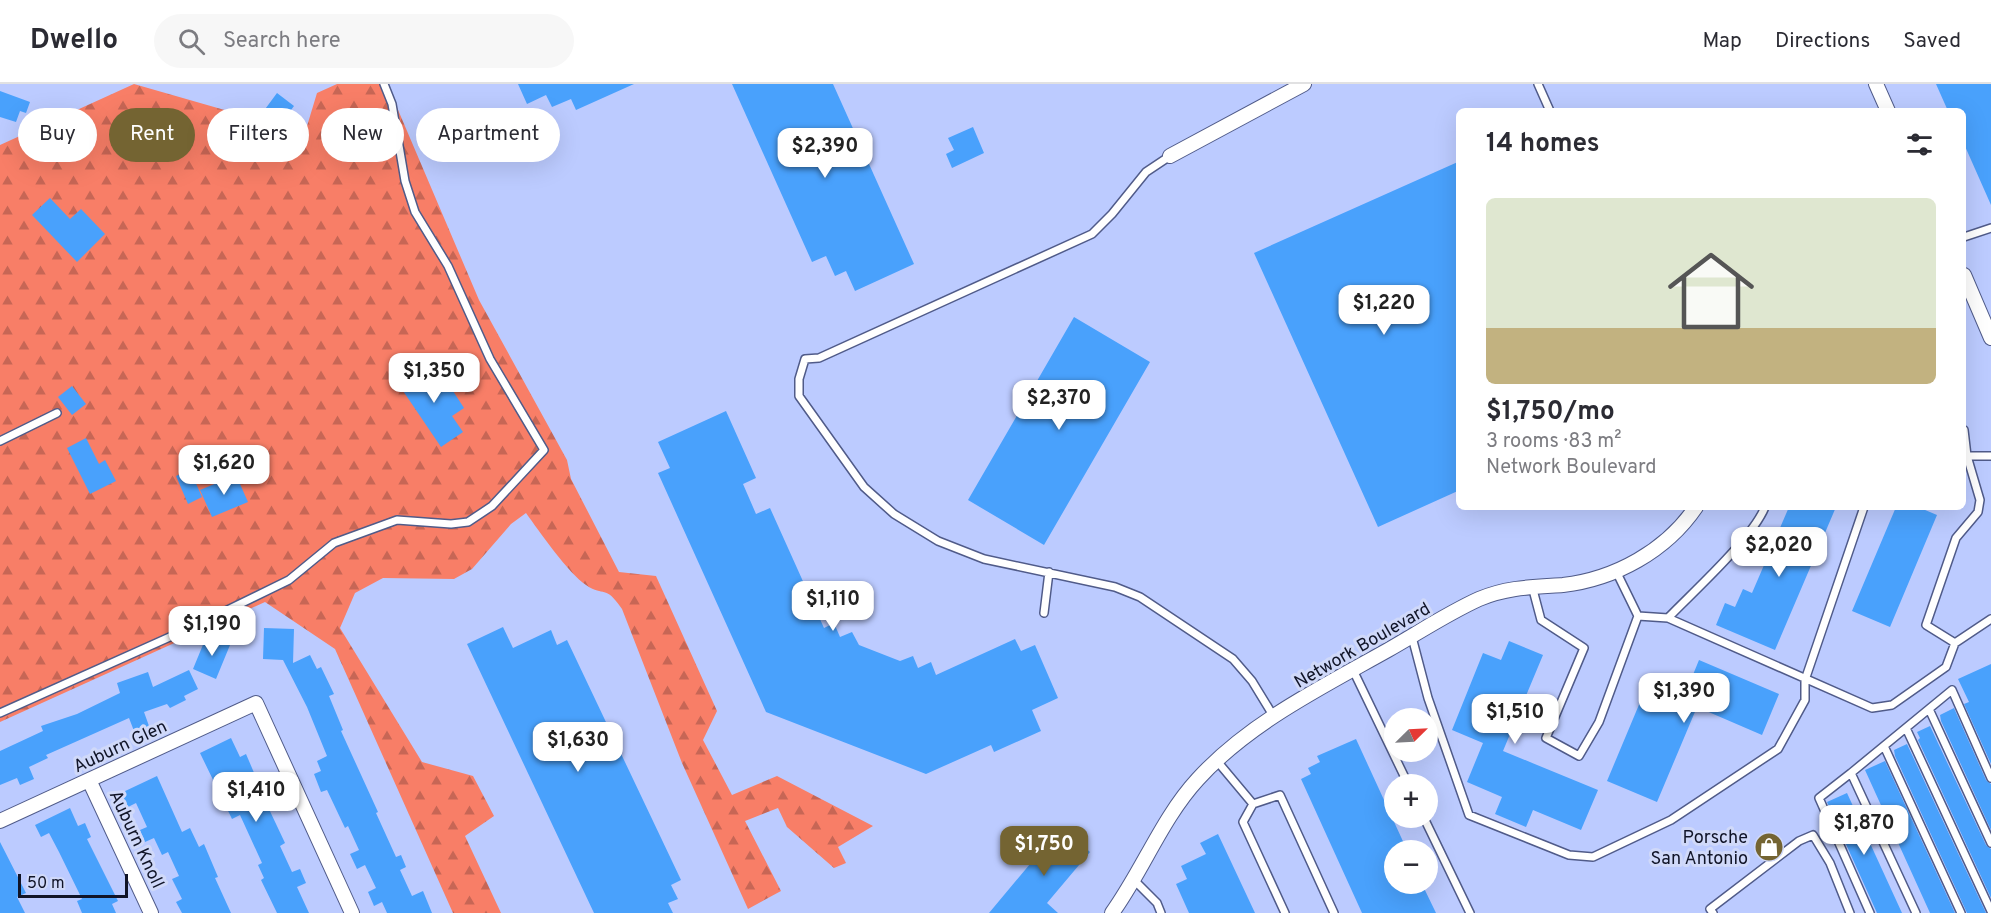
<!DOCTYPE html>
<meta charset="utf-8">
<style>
:root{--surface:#fff;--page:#f7f7f7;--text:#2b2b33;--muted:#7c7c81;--line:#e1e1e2;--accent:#746432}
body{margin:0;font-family:Overpass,sans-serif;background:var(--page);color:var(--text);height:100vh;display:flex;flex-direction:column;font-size:22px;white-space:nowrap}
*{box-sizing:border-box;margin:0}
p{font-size:20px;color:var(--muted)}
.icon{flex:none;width:33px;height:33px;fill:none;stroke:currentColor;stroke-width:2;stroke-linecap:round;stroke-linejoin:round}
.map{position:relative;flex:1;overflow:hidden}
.sheet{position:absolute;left:1456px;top:24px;width:510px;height:402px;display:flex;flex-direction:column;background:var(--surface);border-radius:9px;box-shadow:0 6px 24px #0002}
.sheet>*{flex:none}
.top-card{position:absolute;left:18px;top:24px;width:570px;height:54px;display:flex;gap:12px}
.needle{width:39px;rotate:66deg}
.tools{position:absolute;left:1384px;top:624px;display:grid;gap:12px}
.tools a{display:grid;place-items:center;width:54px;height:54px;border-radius:50%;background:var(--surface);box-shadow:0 6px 24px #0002;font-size:30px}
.scale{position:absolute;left:18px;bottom:15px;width:110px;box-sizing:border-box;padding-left:6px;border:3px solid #101427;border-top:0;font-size:16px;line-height:21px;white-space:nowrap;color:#101427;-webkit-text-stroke:4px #d0d9f9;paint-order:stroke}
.price{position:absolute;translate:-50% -51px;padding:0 14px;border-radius:12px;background:#fff;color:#222;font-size:20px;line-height:39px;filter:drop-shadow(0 2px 3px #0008)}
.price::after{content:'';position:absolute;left:50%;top:36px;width:18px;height:14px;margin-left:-9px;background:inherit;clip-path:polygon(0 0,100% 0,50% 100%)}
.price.selected{background:var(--accent);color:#fff}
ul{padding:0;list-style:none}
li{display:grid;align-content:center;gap:12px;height:318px;padding:0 30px}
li+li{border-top:2px solid var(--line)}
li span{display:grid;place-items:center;height:186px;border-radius:9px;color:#555}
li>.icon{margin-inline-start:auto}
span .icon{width:108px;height:108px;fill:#fffc;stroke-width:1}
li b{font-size:26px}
h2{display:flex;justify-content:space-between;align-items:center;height:72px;padding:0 30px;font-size:26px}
.pill{padding:0 21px;border-radius:27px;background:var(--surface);box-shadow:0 6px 24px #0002;font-size:21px;line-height:54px}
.pill.selected{background:var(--accent);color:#fff}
header{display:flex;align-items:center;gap:36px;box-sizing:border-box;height:84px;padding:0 30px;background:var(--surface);border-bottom:2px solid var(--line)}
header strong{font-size:28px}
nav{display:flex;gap:33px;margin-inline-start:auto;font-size:21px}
.search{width:420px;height:54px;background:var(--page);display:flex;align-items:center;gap:15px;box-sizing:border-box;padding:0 21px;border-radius:33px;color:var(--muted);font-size:22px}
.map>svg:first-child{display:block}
.forest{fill:url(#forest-firs)}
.building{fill:#49a1fc}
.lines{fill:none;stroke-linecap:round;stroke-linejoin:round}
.service-casing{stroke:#505b89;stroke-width:10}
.minor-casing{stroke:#505b89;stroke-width:16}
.service{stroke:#fff;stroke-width:7}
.minor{stroke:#fff;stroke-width:14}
.labels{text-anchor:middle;stroke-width:6;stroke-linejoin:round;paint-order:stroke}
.street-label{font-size:18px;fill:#101427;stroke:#d0d9f9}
.poi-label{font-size:18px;fill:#101427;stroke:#d0d9f9;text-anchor:end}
</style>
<header>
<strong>Dwello</strong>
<div class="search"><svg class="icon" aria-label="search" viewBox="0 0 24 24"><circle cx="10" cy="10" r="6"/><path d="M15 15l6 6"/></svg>Search here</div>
<nav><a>Map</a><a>Directions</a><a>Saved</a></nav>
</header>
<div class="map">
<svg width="1991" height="829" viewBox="0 0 1991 829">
<defs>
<pattern id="forest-firs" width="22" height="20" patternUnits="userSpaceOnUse" patternTransform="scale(1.5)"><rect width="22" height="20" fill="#f87e67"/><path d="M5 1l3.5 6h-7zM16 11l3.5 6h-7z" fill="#c76655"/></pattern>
</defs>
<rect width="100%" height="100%" fill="#bccbff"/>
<!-- forest -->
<path class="forest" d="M134,0L235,29L301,62L317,9L337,0H387L479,216L567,376L571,395L619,488L656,492L717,627L703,656L732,711L777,692L873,742L838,763L846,779L834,784L787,743L778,724L745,737L781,807L748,825L682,679L622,525C604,499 605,514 586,501C569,490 539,447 526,429L511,440L472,485L454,495L383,494L355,509L340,544L422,678L473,692L494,732L465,752L501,829H453L335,565L265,518L0,638V61Z"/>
<!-- building -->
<path class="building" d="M518,0H634L576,26L571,15L552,23L546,11L527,20Z
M732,0H833L914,180L855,207L846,187L835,192L826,172L812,178Z
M1936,0H1991V121L1964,60V27H1948Z
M0,7L30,18L26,29L20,27L16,38L0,33Z
M277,9L294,22L277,45L260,32Z
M973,43L984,69L952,84L946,70L954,66L948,54Z
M1460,77V406L1378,443L1254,169Z
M50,114L70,135L81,125L105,150L77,178L32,131Z
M1074,233L1150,278L1044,461L968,416Z
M419,284L429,298L442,290L464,324L452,332L463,348L441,363L397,298Z
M72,302L86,320L72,331L58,313Z
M726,327L756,394L743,400L756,430L770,424L824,544L834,539L840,553L852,548L859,561L900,577L913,572L918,584L931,578L936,591L1015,555L1021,567L1035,561L1058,614L1032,626L1041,647L994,668L991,661L926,690L766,628L658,389L670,384L658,358Z
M86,354L99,380L105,376L116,397L90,410L67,364Z
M190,386L202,413L188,420L176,392Z
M236,391L248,418L212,433L200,406Z
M1789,423H1836L1775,566L1716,541L1725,519L1735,523L1743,505L1752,509Z
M1896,423H1918L1937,431L1890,543L1852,527Z
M503,543L513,564L551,546L557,561L567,556L681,796L671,801L678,815L668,819L673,829H594L467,560Z
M264,544L294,545L293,579L310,571L317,585L321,583L334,610L329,612L343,646L341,647L378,728L376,729L396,773L401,771L406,783L400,786L412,812L423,807L432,829H387L382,818L374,822L368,808L376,804L365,781L357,785L350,770L359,766L348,742L345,744L327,706L321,708L314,690L321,687L317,677L327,672L307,623L283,576L263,575Z
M207,551L230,561L216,595L193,585Z
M1509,557L1543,571L1503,667L1598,706L1581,746L1533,726L1526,743L1495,730L1502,713L1467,698L1483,659L1452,646L1483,569L1501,576Z
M1699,576L1779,610L1762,651L1697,623L1657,718L1607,697L1646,604L1663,611L1672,590L1690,598Z
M1991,580V680L1964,620L1969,618L1958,595Z
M189,586L198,605L184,612L186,616L170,624L167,620L144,628L149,642L134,647L129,634L46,671L48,674L29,683L34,695L20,701L17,694L0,701V667L43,647L41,642L77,630L120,609L117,599L148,588L153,603Z
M1954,624L1986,696L1991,700V746L1941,637L1940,631Z
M1930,642L1986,761L1991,765V814L1918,656L1920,654L1917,648Z
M231,654L240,673L246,670L255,691L259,689L266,703L260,706L285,759L280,762L292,788L300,785L306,799L297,803L309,829H277L261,796L264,794L258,781L262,779L240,731L232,735L200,669Z
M1356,655L1407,766H1395V800H1422L1436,829H1362L1301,695L1311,690L1308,684L1320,678L1317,672Z
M1907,660L1986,829H1967L1895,672L1894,666Z
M1885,677L1955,829H1930L1865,686Z
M157,692L182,748L190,744L199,763L204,760L218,793L215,794L231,829H182L176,818L182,815L172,795L179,792L168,768L162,771L154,754L145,758L140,746L147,743L136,719L128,723L121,709Z
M1847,709L1902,829H1877L1827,718Z
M70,724L78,742L85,739L91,753L87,755L118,817L112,820L116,829H82L77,817L82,815L59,768L49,749L41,753L35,741Z
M1061,743L1090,768L1047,819L1058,829H989Z
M1218,750L1255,829H1189L1176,800L1187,795L1181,782L1206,770L1200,759Z
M0,758L26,809L17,813L25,829H0Z"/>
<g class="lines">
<!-- service casing -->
<g class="service-casing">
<path id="service" d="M1538,0L1550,27
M1170,72L1146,88L1112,130L1092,150L819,274L805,275L799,295V312L864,403L894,430L938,457L984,475L1115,503L1140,513L1233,575L1252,597L1274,633
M1964,153L1991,144
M1964,346L1967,372H1991
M0,357L57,329
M1967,372L1980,416L1978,428L1956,454L1926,541L1955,559L1991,535
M1616,487L1638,532L1668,534C1694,507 1752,455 1765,423
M1532,502L1541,536L1584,564L1546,654L1579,672L1599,638L1638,532
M1044,529L1049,488
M1668,534L1872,624L1892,621L1946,583L1955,559
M1412,553L1428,614L1469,731L1569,771L1593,773L1671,736L1778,665L1805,616V596L1864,423
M1353,586L1408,700
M1929,625L1991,759
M0,629L201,539L289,496L334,459L397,436L451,440L468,438L492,422L544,366L490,275L448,182L415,128L405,97L392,20L384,0
M1906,644L1991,827
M1884,662L1961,829
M1217,677L1253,720L1280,711L1334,829
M1851,689L1819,714L1870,829
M1253,720L1243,738L1285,829
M1424,734L1470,829
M1134,796L1157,819L1161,829
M1713,829L1710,825L1799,757L1813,751L1830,779L1850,829
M1916,829L1851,689L1952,606L1991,694"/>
</g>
<!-- minor casing -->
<g class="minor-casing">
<path id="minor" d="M1876,0L1888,27
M1170,72L1304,0
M1964,191L1991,254
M89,696L151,829
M0,737L256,619L352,829
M1112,829C1143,786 1162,734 1198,695C1249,639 1322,603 1388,566C1418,549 1448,529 1479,515C1507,503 1534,503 1563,501C1615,495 1666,467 1696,423"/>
</g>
<!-- service -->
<use href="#service" class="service"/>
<!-- minor -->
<use href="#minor" class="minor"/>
</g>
<!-- icons -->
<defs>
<g id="shop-disc" transform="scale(1.5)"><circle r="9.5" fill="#746432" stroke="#d0d9f9"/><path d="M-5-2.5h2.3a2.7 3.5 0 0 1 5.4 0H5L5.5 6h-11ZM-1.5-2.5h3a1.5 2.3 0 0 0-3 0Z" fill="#fff"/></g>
</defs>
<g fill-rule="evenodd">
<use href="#shop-disc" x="1769" y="763"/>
</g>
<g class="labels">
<!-- street labels -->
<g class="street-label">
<text transform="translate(1362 561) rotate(-30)" y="6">Network Boulevard</text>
<text transform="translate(120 662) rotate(-25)" y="6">Auburn Glen</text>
<text transform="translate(137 755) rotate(65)" y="6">Auburn Knoll</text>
</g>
<!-- poi labels -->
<g class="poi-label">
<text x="1748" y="759">Porsche<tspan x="1748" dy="21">San Antonio</tspan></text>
</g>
</g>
</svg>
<div class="tools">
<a><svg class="needle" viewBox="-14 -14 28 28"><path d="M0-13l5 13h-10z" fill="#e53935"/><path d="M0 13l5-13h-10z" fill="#7c7c81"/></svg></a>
<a>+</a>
<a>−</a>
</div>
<div class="scale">50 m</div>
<b class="price" style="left:825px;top:95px">$2,390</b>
<b class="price" style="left:1384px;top:252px">$1,220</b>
<b class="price" style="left:434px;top:320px">$1,350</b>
<b class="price" style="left:1059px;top:347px">$2,370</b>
<b class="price" style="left:224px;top:412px">$1,620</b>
<b class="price" style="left:1779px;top:494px">$2,020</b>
<b class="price" style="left:833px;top:548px">$1,110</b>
<b class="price" style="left:212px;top:573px">$1,190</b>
<b class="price" style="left:1684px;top:640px">$1,390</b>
<b class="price" style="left:1515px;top:661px">$1,510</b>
<b class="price" style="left:578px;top:689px">$1,630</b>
<b class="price" style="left:256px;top:739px">$1,410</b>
<b class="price" style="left:1864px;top:772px">$1,870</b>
<b class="price selected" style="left:1044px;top:793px">$1,750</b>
<div class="top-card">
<a class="pill">Buy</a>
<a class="pill selected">Rent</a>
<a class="pill">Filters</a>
<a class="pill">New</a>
<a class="pill">Apartment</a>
</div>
<section class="sheet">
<h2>14 homes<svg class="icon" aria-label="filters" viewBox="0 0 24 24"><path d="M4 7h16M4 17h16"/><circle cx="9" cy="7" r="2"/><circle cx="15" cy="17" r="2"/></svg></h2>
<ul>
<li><span style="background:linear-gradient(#dfe7d0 70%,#c2b280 0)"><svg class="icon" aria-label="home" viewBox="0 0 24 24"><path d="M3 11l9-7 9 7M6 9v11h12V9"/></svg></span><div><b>$1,750/mo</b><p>3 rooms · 83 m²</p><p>Network Boulevard</p></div></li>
</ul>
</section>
</div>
